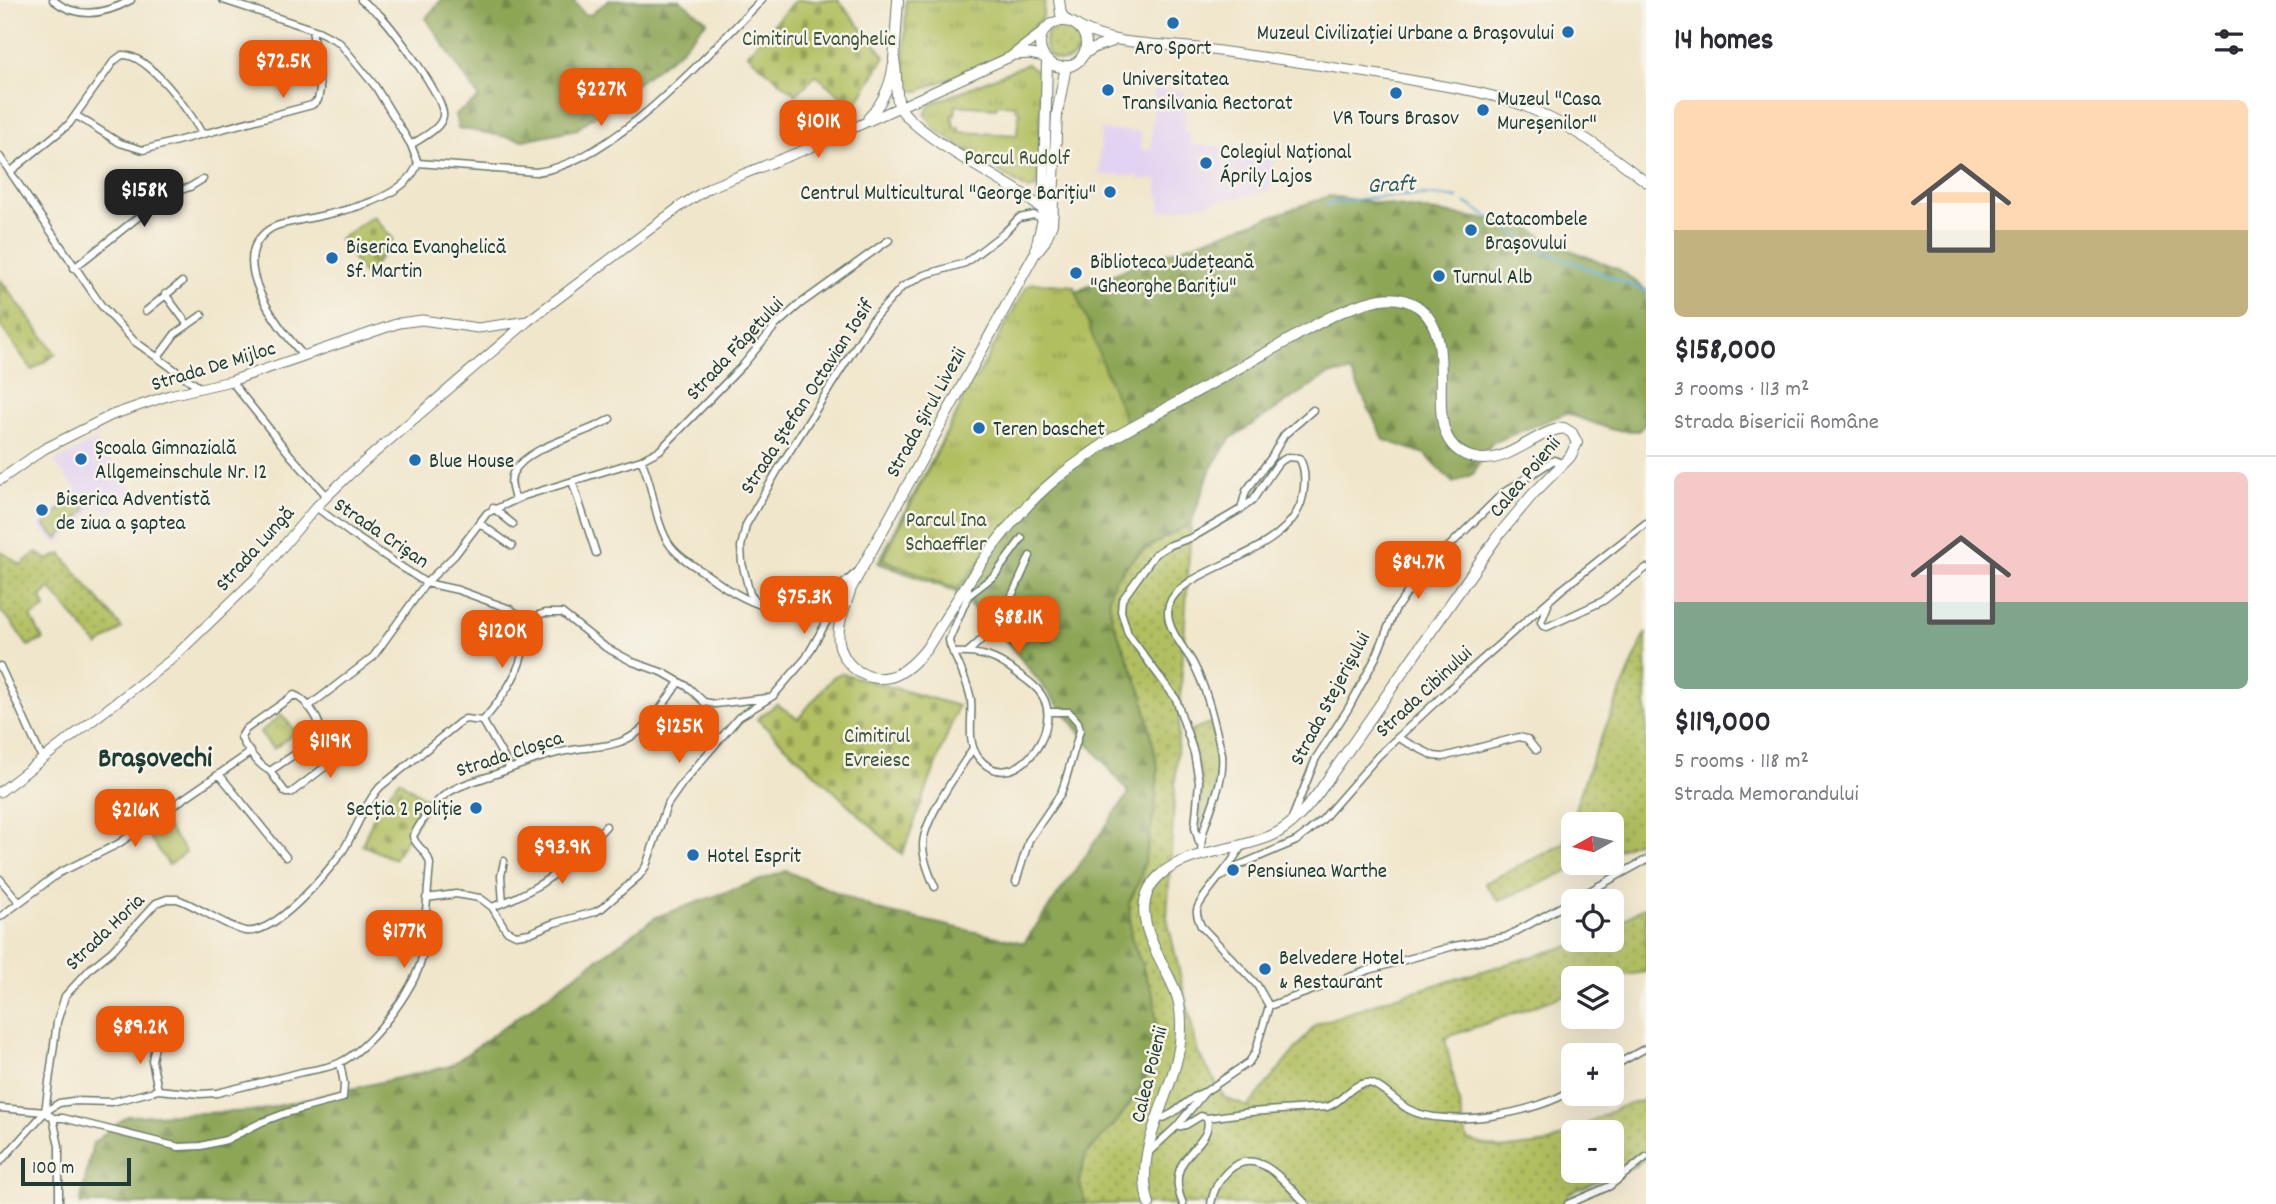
<!DOCTYPE html>
<meta charset="utf-8">
<style>
:root{--surface:#fff;--page:#f7f7f7;--text:#2b2b33;--muted:#7c7c81;--line:#e1e1e2;--accent:#ea580c}
body{margin:0;font-family:Dekko,sans-serif;background:var(--page);color:var(--text);height:100vh;display:flex;flex-direction:column;font-size:26px;white-space:nowrap}
*{box-sizing:border-box;margin:0}
p{font-size:23px;color:var(--muted)}
.icon{flex:none;width:38px;height:38px;fill:none;stroke:currentColor;stroke-width:2;stroke-linecap:round;stroke-linejoin:round}
.map{position:relative;flex:1;overflow:hidden}
.details{display:flex;flex-direction:column;background:var(--surface);width:630px}
.details>*{flex:none}
.needle{width:46px;rotate:262deg}
.buttons{position:absolute;left:1561px;top:812px;display:grid;gap:14px}
.buttons a{display:grid;place-items:center;width:63px;height:63px;border-radius:10px;background:var(--surface);box-shadow:0 7px 28px #0002;font-size:35px}
.scale{position:absolute;left:21px;bottom:18px;width:110px;box-sizing:border-box;padding-left:7px;border:4px solid #1f3d34;border-top:0;font-size:19px;line-height:24px;white-space:nowrap;color:#1f3d34;-webkit-text-stroke:5px #f7f3e8;paint-order:stroke}
.price{position:absolute;translate:-50% -60px;padding:0 16px;border-radius:14px;background:var(--accent);color:#fff;font-size:23px;line-height:46px;filter:drop-shadow(0 2px 4px #0008)}
.price::after{content:'';position:absolute;left:50%;top:42px;width:21px;height:16px;margin-left:-10px;background:inherit;clip-path:polygon(0 0,100% 0,50% 100%)}
.price.current{background:#222;color:#fff}
ul{padding:0;list-style:none}
li{display:grid;align-content:center;gap:14px;height:371px;padding:0 28px}
li+li{border-top:2px solid var(--line)}
li span{display:grid;place-items:center;height:217px;border-radius:10px;color:#555}
li>.icon{margin-inline-start:auto}
span .icon{width:126px;height:126px;fill:#fffc;stroke-width:1}
li b{font-size:30px}
h2{display:flex;justify-content:space-between;align-items:center;height:84px;padding:0 28px;font-size:30px}
main{display:flex;flex:1;min-height:0}
.map>svg:first-child{display:block}
.built{fill:#e3d3f2}
.grass{fill:url(#grass-dots);stroke:#687e4a;stroke-width:2;fill-rule:evenodd}
.forest{fill:url(#forest-firs);stroke:#567246;stroke-width:2}
.cemetery{fill:url(#cemetery-stones);stroke:#687e4a;stroke-width:2}
.park{fill:url(#park-tufts);stroke:#687e4a;stroke-width:2;fill-rule:evenodd}
.pitch{fill:#b2bf61;stroke:#687e4a;stroke-width:2}
.lines{fill:none;stroke-linecap:round;stroke-linejoin:round}
.stream{stroke:#51abce;stroke-width:2.5}
.street-casing{stroke:#687869;stroke-width:9}
.secondary-casing{stroke:#687869;stroke-width:11}
.primary-casing{stroke:#687869;stroke-width:12}
.street{stroke:#fff;stroke-width:6}
.secondary{stroke:#fff;stroke-width:9}
.primary{stroke:#fff;stroke-width:10}
.poi-dot{fill:#1f6fb2;stroke:#f7f3e8;stroke-width:2.5}
.labels{text-anchor:middle;stroke-width:5;stroke-linejoin:round;paint-order:stroke}
.poi-label{font-size:21px;fill:#1f3d34;stroke:#f7f3e8;text-anchor:start}
.park-label{font-size:21px;fill:#3c573d;stroke:#f7f3e8}
.street-label{font-size:21px;fill:#1f3d34;stroke:#f7f3e8}
.water-label{font-size:23px;font-style:italic;fill:#2e5e62;stroke:#f7f3e8}
.district-label{font-size:28px;font-weight:bold;fill:#1f3d34;stroke:#f7f3e8}
</style>
<main>
<div class="map">
<svg width="1646" height="1204" viewBox="0 0 1646 1204">
<defs>
<pattern id="grass-dots" width="8" height="8" patternUnits="userSpaceOnUse" patternTransform="scale(1.75)"><rect width="8" height="8" fill="#b2bf61"/><path d="M2 2h.1M6 6h.1" fill="none" stroke="#909c51" stroke-width="1.8" stroke-linecap="round"/></pattern>
<pattern id="forest-firs" width="22" height="20" patternUnits="userSpaceOnUse" patternTransform="scale(1.75)"><rect width="22" height="20" fill="#8da657"/><path d="M5 1l3.5 6h-7zM16 11l3.5 6h-7z" fill="#738849"/></pattern>
<pattern id="cemetery-stones" width="16" height="16" patternUnits="userSpaceOnUse" patternTransform="scale(1.75)"><rect width="16" height="16" fill="#b2bf61"/><path d="M2 7V4a2 2 0 0 1 4 0v3zM10 15v-3a2 2 0 0 1 4 0v3z" fill="#909c51"/></pattern>
<pattern id="park-tufts" width="24" height="20" patternUnits="userSpaceOnUse" patternTransform="scale(1.75)"><rect width="24" height="20" fill="#b2bf61"/><path d="M3 7l-1-3M5 7V3M7 7l1-3M15 17l-1-3M17 17v-4M19 17l1-3" fill="none" stroke="#909c51"/></pattern>
</defs>
<rect width="100%" height="100%" fill="#f7f3e8"/>
<filter id="ink" filterUnits="userSpaceOnUse"><feTurbulence type="fractalNoise" baseFrequency=".0143" numOctaves="2"/><feDisplacementMap in="SourceGraphic" scale="14" xChannelSelector="R" yChannelSelector="G"/><feConvolveMatrix kernelMatrix="1 2 1 2 8 2 1 2 1" color-interpolation-filters="sRGB"/></filter>
<filter id="wash" filterUnits="userSpaceOnUse"><feTurbulence type="fractalNoise" baseFrequency=".00686" numOctaves="4" result="noise"/><feDisplacementMap in="SourceGraphic" scale="28" xChannelSelector="R" yChannelSelector="G"/><feGaussianBlur stdDeviation="1.57" result="paint"/><feColorMatrix in="noise" values="0 0 0 0 0 0 0 0 0 0 0 0 0 0 0 0 0 1.4 0 .05"/><feComposite in="paint" operator="in"/></filter>
<g filter="url(#wash)">
<rect width="100%" height="100%" fill="#f0e6cb"/>
<!-- built -->
<path class="built" d="M1154,89L1185,91L1184,131L1191,132V145L1274,148L1270,191L1161,212L1157,179L1139,180V176L1099,175L1101,130L1141,132V150L1151,149Z
M95,440L134,491L111,515L98,505L58,545L37,526L76,489L54,462Z"/>
<!-- grass -->
<path class="grass" d="M1045 43a18 18 0 1 1 36 0a18 18 0 1 1-36 0Z
M1191,523L1167,918L1198,1053L1225,1098L1248,1107L1316,1024L1394,997L1589,940H1612V927L1646,906V972L1609,978H1573V992L1445,1038L1467,1140L1500,1149L1550,1143L1620,1107L1646,1100V1158L1634,1166L1569,1193L1566,1204H1086L1079,1181L1086,1154L1119,1119L1142,966L1131,937L1129,903L1141,877L1155,809L1158,768L1112,619C1111,612 1108,603 1109,596C1112,563 1165,538 1191,523ZM1573,1132H1612V1171H1573Z
M2,552L21,565L36,552L48,560L61,554L122,628L98,646L50,588L41,597L45,608L31,617L43,640L28,646L9,619L0,611V553Z
M1646,632V838L1612,852V824H1573V863H1588L1498,901L1485,883L1563,844L1591,762Z
M1210,723C1226,766 1216,789 1199,830L1202,780L1189,731Z"/>
<!-- forest -->
<path class="forest" d="M441,0H573L584,14L590,15L609,0H680L707,21L678,52L577,129L523,140L458,128L455,115L479,98L426,18Z
M1329,196L1524,225L1555,244L1620,270L1646,290V423L1638,431L1613,430L1566,413L1492,443L1473,474L1453,483L1425,454L1384,440L1351,372L1328,375L1230,439L1211,468L1191,523L1139,552L1113,582L1109,597L1112,619L1143,696L1158,768L1155,809L1141,877L1129,903L1131,937L1154,997L1157,1030L1145,1081L1119,1119L1086,1154L1079,1181L1086,1204H80L93,1143L127,1116L256,1111L450,1066L656,917L786,871L878,910L1024,943L1129,793L1004,638L954,591L878,563L951,424L1032,285L1078,291L1136,264Z"/>
<!-- cemetery -->
<path class="cemetery" d="M795,0H838L885,56L854,108L816,75L796,95L747,54Z
M373,216L393,239L366,277L339,240Z
M0,279L56,354L32,370L0,325Z
M841,673L958,706L902,855L757,719L777,704L798,719L833,677Z
M399,780L428,800L426,807L394,859L362,845L377,809Z"/>
<!-- park -->
<path class="park" d="M906,0H1045L1043,16L1012,52L919,91H910L904,86Z
M1027,64L1039,72L1042,78L1038,183L1034,189L1028,190L935,129L925,114L931,104ZM997,104L1016,105V110H1019L1017,135L959,132V127H954L952,115H955L956,105L996,108Z
M1033,283L1074,286L1106,373L1127,424L1046,482L957,589L883,559L960,407L964,390L969,380L976,379L1026,287Z
M282,715L296,732L273,749L260,732Z"/>
<!-- pitch -->
<path class="pitch" d="M74,496L87,509L57,539L44,525Z
M164,823L186,852L169,865L148,835Z"/>
<g class="lines">
<!-- stream -->
<path class="stream" d="M1466,203L1541,250L1646,291
M1327,204C1371,197 1413,192 1458,198"/>
</g>
</g>
<g filter="url(#ink)">
<g class="lines">
<!-- street casing -->
<g class="street-casing">
<path id="street" d="M53,0C78,20 106,14 131,0
M223,0L318,31L339,42L375,86L411,145L418,163
M361,0C367,5 373,9 379,14C392,27 446,99 443,116C441,129 421,138 411,145
M77,116L120,143L143,150L312,105L318,100L320,89L312,29
M0,157L101,305L134,341L199,387
M418,163L536,172C613,163 707,54 762,0
M10,172L69,124L114,61L122,55C148,53 191,113 202,134
M74,268L166,195L190,187L203,179
M165,294L188,325
M146,311L182,282
M303,355C279,328 224,259 270,229C279,223 291,223 301,220C335,213 406,201 418,163
M158,357L175,334L202,315
M231,381L291,456L327,496
M641,460C654,485 653,517 668,542C677,557 695,566 709,576C739,598 782,623 819,602C833,595 845,582 857,572
M572,481L596,553
M515,500C513,491 509,481 513,473C529,444 584,436 610,419
M316,507L350,533L426,583L458,590L510,609L525,619
M493,508L513,524
M1241,509L1246,491L1271,458L1284,435L1313,410
M479,523L512,546
M968,596L995,575L1022,538
M758,604L750,594L742,563L741,547L746,525L779,468L873,319L902,287L924,275L965,263L1004,233L1019,218L1034,215L1043,219
M1548,605L1541,622L1543,626L1547,627L1603,601L1646,568
M525,619L545,613H562L605,647L633,662L664,673L688,687L704,702L715,704L767,698
M968,652C1004,621 1011,598 1030,556
M953,653C979,651 997,657 1017,673C1027,680 1039,688 1044,699C1061,734 1011,799 978,757C966,741 973,719 971,700C968,681 957,662 950,645L949,640L968,596V585
M0,666L42,758
M294,695C307,700 318,717 321,730L298,752L270,771C258,765 246,749 241,737L246,729Z
M308,707L373,657L426,583L455,555L487,513L524,496L641,460L660,450L743,365L776,325L800,304L889,240
M483,721C508,691 529,661 525,619
M1398,738L1434,756L1443,757L1519,737L1527,739L1536,750
M270,771L286,793H291L343,753C343,740 332,733 321,730
M219,774L286,857
M1291,821L1316,758L1348,709L1376,657L1395,610L1419,576L1503,493L1554,460L1564,464
M1199,842L1195,827L1199,782L1194,753L1176,699L1128,634L1121,611L1122,600L1155,554L1168,546L1193,537L1241,509L1252,501L1278,463L1288,457L1299,458C1305,467 1305,477 1304,488C1300,557 1180,564 1169,605C1163,626 1184,647 1193,663C1208,691 1214,723 1222,754C1226,793 1196,826 1202,856
M1242,845C1234,863 1199,898 1197,910C1196,915 1199,921 1201,926L1257,985L1269,1006
M1221,877L1240,865L1296,841L1308,832L1322,820L1378,756L1469,671L1561,590L1646,523
M0,879L19,902
M1016,882L1029,840L1061,793L1065,782L1080,730L1078,722L1069,712H1048
M935,887C929,874 923,859 923,845C923,820 959,771 973,748
M426,898L456,894L480,898L492,907L506,930L516,935L530,933L554,923L595,912L602,908L639,876L646,866L667,805L684,781L739,717L773,696L806,658L827,621L844,583
M503,903L501,876L504,861
M492,907C539,891 574,863 606,826
M0,917L59,873L118,844L251,752
M155,1047L152,1060L158,1090
M1612,1067L1646,1048
M0,1108L45,1112L53,1118L59,1146V1204
M45,1112L57,1022L65,996L91,968L112,951L156,903L167,899H177C198,906 226,927 245,931C275,936 326,874 342,852C356,831 363,806 380,787L460,722L465,719L483,721L510,768
M53,1118H63L179,1147L201,1146L226,1140L262,1122L286,1113L343,1098L344,1084L340,1063
M1157,1120C1179,1114 1184,1100 1204,1092
M1176,1127L1186,1125L1201,1116L1207,1118L1251,1112L1327,1107C1343,1102 1351,1083 1368,1083C1379,1083 1397,1103 1408,1109C1445,1130 1540,1113 1573,1089
M1149,1152L1176,1127L1205,1092L1249,1062L1255,1053L1269,1006L1369,970L1454,946L1506,937L1646,860
M0,1162L45,1112L59,1103L73,1101L112,1102L158,1090L200,1094L217,1093C246,1086 274,1079 302,1072C314,1070 328,1068 339,1063C371,1048 413,991 422,958L430,864C428,850 415,847 413,836C421,822 432,804 446,794C460,784 479,780 496,774C521,765 546,754 572,750C592,746 611,748 629,738C651,726 665,702 679,682
M1183,1204C1161,1153 1215,1148 1207,1118
M1211,1204C1213,1191 1219,1179 1229,1170C1258,1144 1287,1185 1306,1204
M1568,1204L1610,1186L1646,1157"/>
</g>
<!-- secondary casing -->
<g class="secondary-casing">
<path id="secondary" d="M1076,25C1116,48 1161,42 1205,49C1277,59 1350,69 1421,82C1455,88 1492,93 1524,106C1570,125 1608,152 1646,182
M1015,55L1030,54L1044,57
M1083,55L1096,47L1112,42
M868,118C883,103 890,86 893,66
M0,480L44,449L112,415L170,395L231,381L399,323L422,320L478,328L528,321
M0,792L172,659L259,575L316,507L351,473L528,321L682,205L711,187L809,148L1010,57L1043,32"/>
</g>
<!-- primary casing -->
<g class="primary-casing">
<path id="primary" d="M898,0L894,60C898,73 894,99 901,109C919,136 992,174 1021,193C1033,201 1040,209 1053,214
M1059,0L1061,14L1067,21
M1040 44a23 23 0 1 1 46 0a23 23 0 1 1-46 0Z
M1066,66L1057,114L1052,224L1045,241L1034,255L851,588C846,605 836,624 839,642C844,670 873,686 898,674C910,668 919,658 927,648C964,588 1001,524 1057,478C1075,464 1094,451 1113,438C1166,409 1219,379 1271,350C1306,331 1342,306 1381,299C1394,297 1406,299 1417,306C1469,342 1409,442 1475,458C1508,465 1533,432 1564,428L1572,433L1577,443L1570,457L1533,494L1497,537L1319,792C1306,809 1292,826 1273,835C1239,851 1186,850 1159,876C1124,909 1160,955 1174,988C1179,999 1181,1012 1181,1024C1183,1086 1130,1141 1149,1204
M1036,248L1043,219L1047,61"/>
</g>
<!-- street -->
<use href="#street" class="street"/>
<!-- secondary -->
<use href="#secondary" class="secondary"/>
<!-- primary -->
<use href="#primary" class="primary"/>
</g>
</g>
<!-- markers -->
<g class="poi-dot">
<circle cx="1173" cy="23" r="7"/>
<circle cx="1568" cy="32" r="7"/>
<circle cx="1108" cy="90" r="7"/>
<circle cx="1396" cy="93" r="7"/>
<circle cx="1483" cy="110" r="7"/>
<circle cx="1206" cy="163" r="7"/>
<circle cx="1110" cy="192" r="7"/>
<circle cx="1471" cy="230" r="7"/>
<circle cx="332" cy="258" r="7"/>
<circle cx="1076" cy="273" r="7"/>
<circle cx="1439" cy="276" r="7"/>
<circle cx="979" cy="428" r="7"/>
<circle cx="81" cy="459" r="7"/>
<circle cx="415" cy="460" r="7"/>
<circle cx="42" cy="510" r="7"/>
<circle cx="476" cy="808" r="7"/>
<circle cx="693" cy="855" r="7"/>
<circle cx="1233" cy="870" r="7"/>
<circle cx="1265" cy="969" r="7"/>
</g>
<g class="labels">
<!-- poi labels -->
<g class="poi-label">
<text x="1554" y="39" text-anchor="end">Muzeul Civilizației Urbane a Brașovului</text>
<text x="1173" y="54" text-anchor="middle">Aro Sport</text>
<text x="1122" y="85">Universitatea<tspan x="1122" dy="24">Transilvania Rectorat</tspan></text>
<text x="1497" y="105">Muzeul "Casa<tspan x="1497" dy="24">Mureșenilor"</tspan></text>
<text x="1396" y="124" text-anchor="middle">VR Tours Brasov</text>
<text x="1220" y="158">Colegiul Național<tspan x="1220" dy="24">Áprily Lajos</tspan></text>
<text x="1096" y="199" text-anchor="end">Centrul Multicultural "George Barițiu"</text>
<text x="1485" y="225">Catacombele<tspan x="1485" dy="24">Brașovului</tspan></text>
<text x="346" y="253">Biserica Evanghelică<tspan x="346" dy="24">Sf. Martin</tspan></text>
<text x="1090" y="268">Biblioteca Județeană<tspan x="1090" dy="24">"Gheorghe Barițiu"</tspan></text>
<text x="1453" y="283">Turnul Alb</text>
<text x="993" y="435">Teren baschet</text>
<text x="95" y="454">Școala Gimnazială<tspan x="95" dy="24">Allgemeinschule Nr. 12</tspan></text>
<text x="429" y="467">Blue House</text>
<text x="56" y="505">Biserica Adventistă<tspan x="56" dy="24">de ziua a șaptea</tspan></text>
<text x="462" y="815" text-anchor="end">Secția 2 Poliție</text>
<text x="707" y="862">Hotel Esprit</text>
<text x="1247" y="877">Pensiunea Warthe</text>
<text x="1279" y="964">Belvedere Hotel<tspan x="1279" dy="24">&amp; Restaurant</tspan></text>
</g>
<!-- park labels -->
<g class="park-label">
<text x="819" y="45">Cimitirul Evanghelic</text>
<text x="1017" y="164">Parcul Rudolf</text>
<text x="946" y="526">Parcul Ina<tspan x="946" dy="24">Schaeffler</tspan></text>
<text x="877" y="742">Cimitirul<tspan x="877" dy="24">Evreiesc</tspan></text>
</g>
<!-- street labels -->
<g class="street-label">
<text transform="translate(734 348) rotate(-47)" y="7">Strada Făgetului</text>
<text transform="translate(213 365) rotate(-17)" y="7">Strada De Mijloc</text>
<text transform="translate(806 396) rotate(-57)" y="7">Strada Ștefan Octavian Iosif</text>
<text transform="translate(925 412) rotate(-61)" y="7">Strada Șirul Livezii</text>
<text transform="translate(1524 476) rotate(-50)" y="7">Calea Poienii</text>
<text transform="translate(382 532) rotate(34)" y="7">Strada Crișan</text>
<text transform="translate(254 548) rotate(-48)" y="7">Strada Lungă</text>
<text transform="translate(1423 691) rotate(-43)" y="7">Strada Cibinului</text>
<text transform="translate(1329 698) rotate(-62)" y="7">Strada Stejerișului</text>
<text transform="translate(509 753) rotate(-18)" y="7">Strada Cloșca</text>
<text transform="translate(104 931) rotate(-44)" y="7">Strada Horia</text>
<text transform="translate(1148 1074) rotate(-76)" y="7">Calea Poienii</text>
</g>
<!-- water labels -->
<g class="water-label">
<text transform="translate(1391 183) rotate(-3)" y="8">Graft</text>
</g>
<!-- district labels -->
<g class="district-label">
<text x="155" y="766">Brașovechi</text>
</g>
</g>
</svg>
<div class="buttons">
<a><svg class="needle" viewBox="-14 -14 28 28"><path d="M0-13l5 13h-10z" fill="#e53935"/><path d="M0 13l5-13h-10z" fill="#7c7c81"/></svg></a>
<a><svg class="icon" aria-label="locate" viewBox="0 0 24 24"><circle cx="12" cy="12" r="6"/><path d="M12 2v4M12 18v4M2 12h4M18 12h4"/></svg></a>
<a><svg class="icon" aria-label="layers" viewBox="0 0 24 24"><path d="M12 4l9 5-9 5-9-5zM3 14l9 5 9-5"/></svg></a>
<a>+</a>
<a>−</a>
</div>
<div class="scale">100 m</div>
<b class="price" style="left:283px;top:100px">$72.5K</b>
<b class="price" style="left:601px;top:128px">$227K</b>
<b class="price" style="left:818px;top:160px">$101K</b>
<b class="price current" style="left:144px;top:229px">$158K</b>
<b class="price" style="left:1418px;top:601px">$84.7K</b>
<b class="price" style="left:804px;top:636px">$75.3K</b>
<b class="price" style="left:1018px;top:656px">$88.1K</b>
<b class="price" style="left:502px;top:670px">$120K</b>
<b class="price" style="left:679px;top:765px">$125K</b>
<b class="price" style="left:330px;top:780px">$119K</b>
<b class="price" style="left:135px;top:849px">$216K</b>
<b class="price" style="left:562px;top:886px">$93.9K</b>
<b class="price" style="left:404px;top:970px">$177K</b>
<b class="price" style="left:140px;top:1066px">$89.2K</b>
</div>
<section class="details">
<h2>14 homes<svg class="icon" aria-label="filters" viewBox="0 0 24 24"><path d="M4 7h16M4 17h16"/><circle cx="9" cy="7" r="2"/><circle cx="15" cy="17" r="2"/></svg></h2>
<ul>
<li><span style="background:linear-gradient(#ffd9b3 60%,#c2b280 0)"><svg class="icon" aria-label="home" viewBox="0 0 24 24"><path d="M3 11l9-7 9 7M6 9v11h12V9"/></svg></span><div><b>$158,000</b><p>3 rooms · 113 m²</p><p>Strada Bisericii Române</p></div></li>
<li><span style="background:linear-gradient(#f6c9c9 60%,#7fa58c 0)"><svg class="icon" aria-label="home" viewBox="0 0 24 24"><path d="M3 11l9-7 9 7M6 9v11h12V9"/></svg></span><div><b>$119,000</b><p>5 rooms · 118 m²</p><p>Strada Memorandului</p></div></li>
</ul>
</section>
</main>
